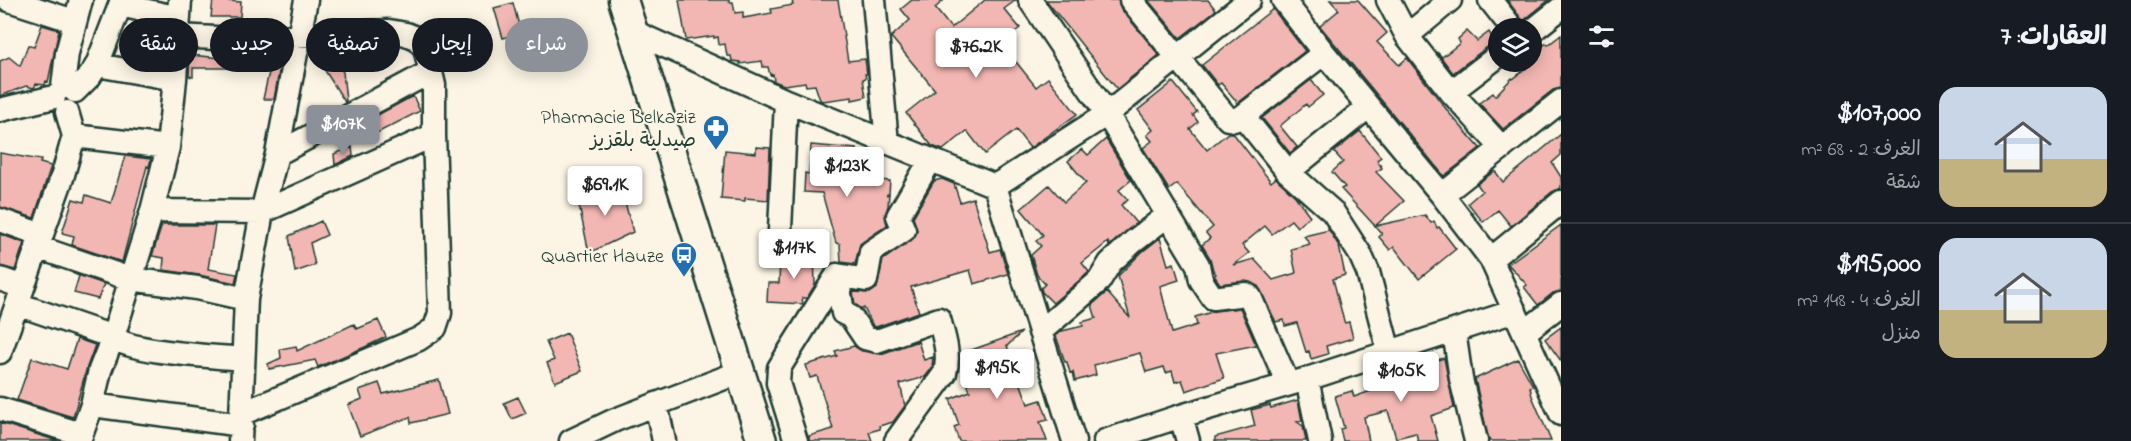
<!DOCTYPE html>
<html lang="ar">
<meta charset="utf-8">
<style>
:root{--surface:#171b24;--page:#242831;--text:#f1f3f6;--muted:#9ea1a6;--line:#363941;--accent:#8c9099}
body{margin:0;font-family:"Indie Flower","Playpen Sans Arabic",sans-serif;background:var(--page);color:var(--text);direction:rtl;height:100vh;display:flex;flex-direction:column;font-size:22px;white-space:nowrap}
*{box-sizing:border-box;margin:0}
p{font-size:20px;color:var(--muted)}
.icon{flex:none;width:33px;height:33px;fill:none;stroke:currentColor;stroke-width:2;stroke-linecap:round;stroke-linejoin:round}
.map{position:relative;flex:1;overflow:hidden;direction:ltr}
.details{display:flex;flex-direction:column;background:var(--surface);width:570px}
.details>*{flex:none}
.banner{position:absolute;left:18px;top:18px;width:570px;height:54px;direction:rtl;display:flex;gap:12px}
.buttons{position:absolute;left:1488px;top:18px;display:grid;gap:12px}
.buttons a{display:grid;place-items:center;width:54px;height:54px;border-radius:50%;background:var(--surface);box-shadow:0 3px 15px #0003;font-size:30px}
.price{position:absolute;translate:-50% -51px;padding:0 14px;border-radius:6px;background:#fff;color:#222;font-size:20px;line-height:39px;filter:drop-shadow(0 2px 3px #0008)}
.price::after{content:'';position:absolute;left:50%;top:36px;width:18px;height:14px;margin-left:-9px;background:inherit;clip-path:polygon(0 0,100% 0,50% 100%)}
.price.active{background:var(--accent);color:#fff}
ul{padding:0;list-style:none}
li{display:flex;align-items:center;gap:18px;height:150px;padding:0 24px}
li+li{border-top:2px solid var(--line)}
li span{display:grid;place-items:center;flex:none;width:168px;height:120px;border-radius:18px;color:#555}
li>.icon{margin-inline-start:auto}
span .icon{width:72px;height:72px;fill:#fffc;stroke-width:1}
li b{font-size:26px}
h2{display:flex;justify-content:space-between;align-items:center;height:72px;padding:0 24px;font-size:26px}
.pill{padding:0 21px;border-radius:27px;background:var(--surface);box-shadow:0 3px 15px #0003;font-size:21px;line-height:54px}
.pill.active{background:var(--accent);color:#fff}
main{display:flex;flex:1;min-height:0}
.map>svg:first-child{display:block}
.building{fill:#f3b7b3;stroke:#1f3d34;stroke-width:1.5}
.lines{fill:none;stroke-linecap:round;stroke-linejoin:round}
.minor-casing{stroke:#1f3d34;stroke-width:27}
.major-casing{stroke:#1f3d34;stroke-width:33}
.minor{stroke:#fcf5e5;stroke-width:22}
.major{stroke:#fcf5e5;stroke-width:28}
.labels{text-anchor:middle;stroke-width:4.5;stroke-linejoin:round;paint-order:stroke}
.poi-label{font-size:20px;fill:#1f3d34;stroke:#fcf5e5;text-anchor:end}
</style>
<main>
<section class="details">
<h2>العقارات: 7<svg class="icon" aria-label="filters" viewBox="0 0 24 24"><path d="M4 7h16M4 17h16"/><circle cx="9" cy="7" r="2"/><circle cx="15" cy="17" r="2"/></svg></h2>
<ul>
<li><span style="background:linear-gradient(#c9d6e8 60%,#c2b280 0)"><svg class="icon" aria-label="home" viewBox="0 0 24 24"><path d="M3 11l9-7 9 7M6 9v11h12V9"/></svg></span><div><b>$107,000</b><p>الغرف: 2 · 68 m²</p><p>شقة</p></div></li>
<li><span style="background:linear-gradient(#c9d6e8 60%,#c2b280 0)"><svg class="icon" aria-label="home" viewBox="0 0 24 24"><path d="M3 11l9-7 9 7M6 9v11h12V9"/></svg></span><div><b>$195,000</b><p>الغرف: 4 · 148 m²</p><p>منزل</p></div></li>
</ul>
</section>
<div class="map">
<svg width="1561" height="441" viewBox="0 0 1561 441">
<rect width="100%" height="100%" fill="#fcf5e5"/>
<filter id="ink" filterUnits="userSpaceOnUse"><feTurbulence type="fractalNoise" baseFrequency=".0167" numOctaves="2"/><feDisplacementMap in="SourceGraphic" scale="12" xChannelSelector="R" yChannelSelector="G"/><feConvolveMatrix kernelMatrix="1 2 1 2 8 2 1 2 1" color-interpolation-filters="sRGB"/></filter>
<g filter="url(#ink)">
<!-- building -->
<path class="building" d="M213,0L241,2L240,17H211Z
M679,0H729V2H733L735,13L743,12V18L772,13L771,9L793,5L792,0H838L848,61L865,59L867,74H865L866,78L863,79L866,97L852,100V97L823,101L820,100L815,85L806,86L805,82L784,85L774,81L773,74L770,75L768,67H763L762,61L740,64V62L732,61L731,56H727L725,44L719,45L718,37L714,38V36L686,40Z
M912,0H944L935,8L951,28L985,0H1016L1004,9L1020,28L1001,43L1036,87L1048,78L1077,114L1030,148L1016,130L985,154L967,131L943,150L932,146L906,113L935,90L891,37L910,20L901,9Z
M1046,0H1118L1121,9L1159,55L1117,89Z
M1148,0H1208L1216,10L1180,38Z
M1330,0H1358L1387,33L1377,42L1399,65L1407,58L1450,114L1480,148L1444,176L1320,26L1339,10Z
M1507,0H1549L1523,21Z
M513,3L521,33L503,38L494,8Z
M1273,9L1305,51L1238,103L1221,83L1218,85L1202,65Z
M42,25L59,30L48,82L46,81L45,85L36,84L34,88L26,86L0,96V61L9,57L20,66L28,45L34,47Z
M1467,31L1477,41L1489,32L1496,43L1490,45L1453,73L1437,52L1442,57L1460,43L1458,39Z
M1561,35V88L1553,90L1503,129L1479,103L1493,93L1495,96L1512,78L1513,79L1538,59L1534,55L1546,43L1548,45Z
M132,40L164,44L162,63L127,57Z
M274,50H283L274,99H263Z
M190,55L232,59V68H193V77L189,76Z
M334,58L343,72L346,101L345,102L322,66Z
M1311,80L1323,95L1308,107L1306,104L1280,126L1297,147L1290,153L1262,118Z
M1173,82L1197,112L1193,115L1198,122L1190,129L1207,150L1228,133H1233L1271,182L1276,178L1295,196L1310,216L1297,227L1291,220L1272,234L1265,226L1242,245L1249,253L1233,265L1254,259L1273,280L1296,273L1291,249L1310,244L1304,236L1329,230L1339,246L1345,275L1333,279L1344,321L1345,323L1349,322L1353,338L1326,346L1328,354L1311,359L1309,351L1306,352L1297,323L1285,326L1284,320L1276,322L1258,286L1244,281L1220,284L1214,275L1216,274L1213,270L1210,258L1202,245L1210,238L1206,233L1213,227L1177,184L1169,190L1143,148L1152,141L1147,135L1153,130L1138,110Z
M413,96L420,111L377,133L370,119Z
M1360,131L1381,157L1377,160L1382,168L1376,172L1404,201L1375,226L1341,189L1345,187L1332,172L1343,162L1334,152Z
M1561,134V155L1552,163L1561,177V188L1552,192L1511,226L1498,210L1483,222L1468,203L1482,191L1477,184L1495,171L1503,182Z
M1106,139L1131,180L1119,190L1128,200L1121,205L1136,223L1109,246L1108,242L1082,263L1089,272L1053,303L1042,292L1041,288L1045,284L1037,275L1031,255L1041,246L1036,241L1043,235L1021,209L1049,185L1064,202L1086,183L1068,161L1082,149L1088,155Z
M811,145L857,149L854,178L890,181L889,193L886,195L889,194L888,206L885,215L887,225L860,244L855,264L841,262L840,244L836,243L822,193L804,192L805,173L809,174Z
M352,147L353,156L335,165L334,154Z
M756,147L770,148L768,200L745,198V201L721,199L725,150L756,153Z
M0,153L41,160L40,163L51,166L34,218L0,207Z
M125,156L151,159L149,167L147,166L122,262L72,245L74,236L62,233L73,199L84,202L86,195L111,203Z
M942,179L954,184L960,202L973,198L990,252L1000,249L1008,274L974,284L970,270L911,287L919,312L876,327L873,326L864,308L862,309L855,304L853,292L870,293L877,288L883,260L915,237L917,230L913,217L934,181Z
M619,180L633,232L589,253L578,201Z
M1425,215L1431,223L1434,221L1437,228L1439,227L1456,249L1419,279L1394,247L1390,250L1379,237L1382,234L1375,226Z
M321,221L327,235L310,243L315,265L295,272L289,236Z
M162,225H215L208,269L237,274L235,283L199,275L163,270L164,258L152,256Z
M1561,225V291L1553,293L1538,305L1524,287L1527,285L1508,264Z
M0,234L24,243L15,270L0,266Z
M1160,238L1168,265L1174,263L1179,280L1160,286L1172,333L1197,325L1195,317L1215,311L1240,308L1256,345L1216,353L1224,378L1186,391L1182,380L1175,382L1172,371L1166,373L1164,367L1146,372L1140,353L1094,365L1096,375L1075,381L1073,372L1070,373L1067,362H1065L1056,336L1062,331L1083,326L1082,322L1096,318L1092,305L1107,292L1130,318L1118,276L1142,252Z
M800,253H814L815,285L807,298H802L803,304L767,302L768,283H779L780,257L800,258Z
M72,273L104,284L98,299L74,293L79,276Z
M378,320L386,337L365,347L318,367L315,360L269,369L268,364L281,358L280,349L296,346L297,351L354,324L357,329Z
M1561,327V361L1545,339Z
M1022,332L1007,346L1028,404L1041,400L1048,420L1040,422L1047,441H959L954,427L959,425L950,399L970,391L967,383L976,380L966,352Z
M567,333L582,371L555,382L547,363L554,360L546,342Z
M77,339L95,345L87,367L73,417L17,400L32,358L67,369Z
M918,341L924,360L933,357L932,368L925,377L900,384L905,406L893,422L879,426L880,429L869,432L872,441H809V436L833,429L817,376L810,378L806,365L837,356L835,351L854,346L862,351L881,354Z
M1444,358L1454,408L1431,416L1438,441H1418L1416,433L1396,438L1388,411L1364,417L1369,441H1343L1340,429L1344,428L1335,396L1352,391L1354,397L1402,380L1398,368L1415,363L1416,367Z
M1518,359L1533,386L1530,387L1532,396L1551,441H1489L1475,379Z
M439,380L448,414L411,423L410,417L360,436L348,405L362,399L359,390L379,383L383,394Z
M518,397L526,413L512,419L504,403Z
M1298,400L1302,421L1297,422L1303,426L1306,441H1215V437L1255,426L1251,410L1270,405L1271,408Z
M0,423L58,441H0Z"/>
<g class="lines">
<!-- minor casing -->
<g class="minor-casing">
<path id="minor" d="M9,0L74,21
M874,0L887,143
M1030,0L1107,114L1198,265L1201,280L1213,298L1246,294L1250,297L1288,384
M1131,0L1228,119L1234,120L1243,116L1324,53
M1283,0L1324,53L1442,195L1491,259L1561,414
M1388,0L1407,36L1451,92L1502,148
M1490,0L1512,28
M120,5L179,18
M1532,31L1561,8
M634,32L786,101L995,186L1107,114L1249,0
M178,36L234,39L389,31L406,34L416,38L425,48L434,85V135L440,313L435,328L419,339L243,413
M1407,36L1450,0
M97,65L175,79
M63,87L67,53L81,0
M75,91L90,76L97,65L122,0
M1451,92L1498,56
M0,110L54,97
M1243,116L1288,172L1333,212L1360,254L1368,272L1389,352
M74,136L168,147
M277,154L430,72
M1288,172L1368,107
M995,186L1074,441
M1442,195L1561,101
M152,211L262,212L434,135
M0,220L42,235
M780,230L786,101
M37,247L130,279L197,288L246,299
M1491,259L1561,202
M837,275L843,313L851,317L865,338L877,341L939,319C944,337 950,354 945,373L896,441
M0,279L23,287
M17,304L113,337C131,353 215,356 243,359
M1454,331L1461,379L1476,441
M1040,332L1099,281L1110,263L1133,242L1168,215
M1525,332L1561,304
M0,352L62,178L74,136L67,112
M1307,379L1320,441
M656,404L664,441
M92,405L242,425
M0,409L81,434
M1181,416L1188,441
M79,441L92,405L100,370L113,337L152,211L168,147L175,79L180,0
M240,441L246,299L262,212L277,154L306,0
M571,441L615,420L740,372
M796,441L778,383L779,368L837,275L866,280L871,252L904,230L898,216L930,161
M1105,441L1181,416L1307,379L1515,311"/>
</g>
<!-- major casing -->
<g class="major-casing">
<path id="major" d="M623,0L762,441"/>
</g>
<!-- minor -->
<use href="#minor" class="minor"/>
<!-- major -->
<use href="#major" class="major"/>
</g>
</g>
<!-- icons -->
<defs>
<g id="pharmacy-pin" transform="scale(1.35)"><path d="M0 17L-7.5 6A9.5 9.5 0 1 1 7.5 6Z" fill="#1f6fb2" stroke="#fcf5e5"/><path d="M-2-6h4v4h4v4h-4v4h-4v-4h-4v-4h4Z" fill="#fff"/></g>
<g id="bus-pin" transform="scale(1.35)"><path d="M0 17L-7.5 6A9.5 9.5 0 1 1 7.5 6Z" fill="#1f6fb2" stroke="#fcf5e5"/><path d="M-5-6H5V4H4V6H2V4H-2V6H-4V4H-5ZM-3.5-4V0h7V-4ZM-3.5 1.2v1.5H-2V1.2ZM2 1.2v1.5H3.5V1.2Z" fill="#fff"/></g>
</defs>
<g fill-rule="evenodd">
<use href="#pharmacy-pin" x="716" y="128"/>
<use href="#bus-pin" x="684" y="255"/>
</g>
<g class="labels">
<!-- poi labels -->
<g class="poi-label">
<text x="696" y="123">Pharmacie Belkaziz<tspan x="696" dy="23">صيدلية بلقزيز</tspan></text>
<text x="664" y="262">Quartier Hauze</text>
</g>
</g>
</svg>
<div class="buttons">
<a><svg class="icon" aria-label="layers" viewBox="0 0 24 24"><path d="M12 4l9 5-9 5-9-5zM3 14l9 5 9-5"/></svg></a>
</div>
<b class="price" style="left:976px;top:79px">$76.2K</b>
<b class="price active" style="left:343px;top:156px">$107K</b>
<b class="price" style="left:847px;top:198px">$123K</b>
<b class="price" style="left:605px;top:217px">$69.1K</b>
<b class="price" style="left:794px;top:280px">$117K</b>
<b class="price" style="left:997px;top:400px">$195K</b>
<b class="price" style="left:1401px;top:403px">$105K</b>
<div class="banner">
<a class="pill active">شراء</a>
<a class="pill">إيجار</a>
<a class="pill">تصفية</a>
<a class="pill">جديد</a>
<a class="pill">شقة</a>
</div>
</div>
</main>
